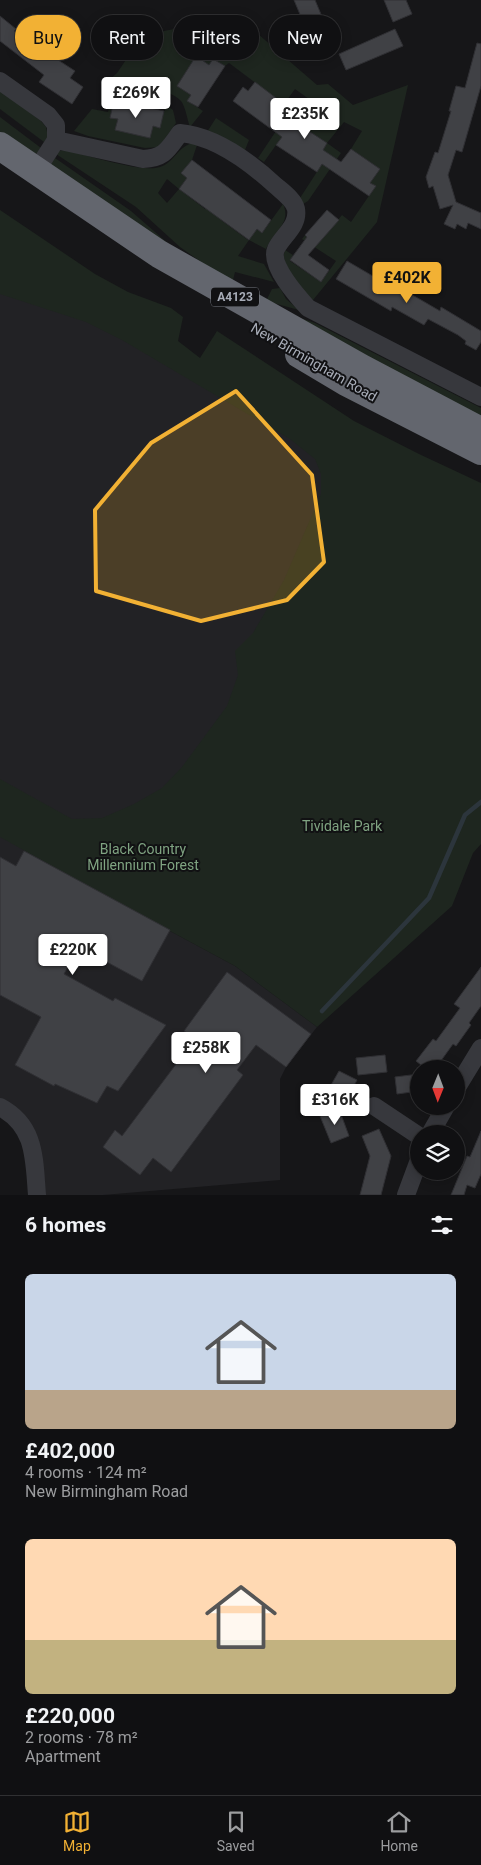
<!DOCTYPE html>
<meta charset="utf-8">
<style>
:root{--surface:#101012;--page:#19191b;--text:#f1f3f6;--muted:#9c9d9f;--line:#303032;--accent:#f2b134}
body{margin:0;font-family:Roboto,sans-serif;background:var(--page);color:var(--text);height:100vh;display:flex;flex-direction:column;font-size:19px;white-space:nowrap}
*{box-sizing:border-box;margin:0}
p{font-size:16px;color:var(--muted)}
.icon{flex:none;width:28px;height:28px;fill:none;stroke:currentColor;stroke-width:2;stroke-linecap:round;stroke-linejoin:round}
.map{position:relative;height:1195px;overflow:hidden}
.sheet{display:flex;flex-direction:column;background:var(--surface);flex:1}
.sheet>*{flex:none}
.banner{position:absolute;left:15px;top:15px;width:451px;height:45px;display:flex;gap:10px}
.needle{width:32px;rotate:181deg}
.buttons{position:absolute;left:410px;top:1060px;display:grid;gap:10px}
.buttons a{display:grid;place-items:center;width:55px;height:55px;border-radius:50%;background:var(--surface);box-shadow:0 2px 12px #0003,0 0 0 1px var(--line);font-size:25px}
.price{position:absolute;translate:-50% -42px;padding:0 11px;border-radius:5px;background:#fff;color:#222;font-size:16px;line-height:32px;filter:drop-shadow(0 1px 2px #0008)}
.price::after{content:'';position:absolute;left:50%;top:30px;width:15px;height:11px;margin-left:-8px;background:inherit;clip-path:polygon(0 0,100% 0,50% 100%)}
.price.current{background:var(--accent);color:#111}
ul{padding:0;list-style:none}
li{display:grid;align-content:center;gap:10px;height:265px;padding:0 25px}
li span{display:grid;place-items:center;height:155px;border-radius:8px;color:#555}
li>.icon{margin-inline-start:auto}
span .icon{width:90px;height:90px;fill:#fffc;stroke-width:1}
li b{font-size:21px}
h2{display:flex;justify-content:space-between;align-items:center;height:60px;padding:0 25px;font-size:21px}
.pill{padding:0 18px;border-radius:22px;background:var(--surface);box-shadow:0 2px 12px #0003,0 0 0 1px var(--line);font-size:18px;line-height:45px}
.pill.current{background:var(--accent);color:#111}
.tabs{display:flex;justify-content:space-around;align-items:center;height:70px;border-top:1px solid var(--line);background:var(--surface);font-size:14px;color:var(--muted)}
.tabs a{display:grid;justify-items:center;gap:2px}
.tabs .current{color:var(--accent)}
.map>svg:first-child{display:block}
.built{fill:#222225}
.green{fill:#1e261f;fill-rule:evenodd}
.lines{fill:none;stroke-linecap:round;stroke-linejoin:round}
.stream{stroke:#2c353c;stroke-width:4.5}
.building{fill:#404145;stroke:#303034}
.street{stroke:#37383d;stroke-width:18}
.highway{stroke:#63666e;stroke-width:28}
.marked{fill:#f2b134;fill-opacity:0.2;stroke:#f2b134;stroke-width:4;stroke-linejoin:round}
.labels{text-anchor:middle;stroke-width:4;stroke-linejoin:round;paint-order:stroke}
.shield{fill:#111113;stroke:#7b7e86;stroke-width:1}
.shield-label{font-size:12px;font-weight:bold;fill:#a8adb8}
.street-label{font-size:14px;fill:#a8adb8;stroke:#111113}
.park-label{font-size:14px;fill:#7fa381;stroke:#111113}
</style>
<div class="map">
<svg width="481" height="1195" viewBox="0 0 481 1195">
<rect width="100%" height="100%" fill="#161618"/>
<!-- built -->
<path class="built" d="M0,251L182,361L412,463L131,910L235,966L317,1027L286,1067L280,1079V1180L103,1195H37L34,1150L0,1107Z"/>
<!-- green -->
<path class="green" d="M232,18L242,20L317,85L328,84L353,105L408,85L377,222L313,300C305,294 284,267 284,257C283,255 285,252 285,250L293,255L290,261L321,282L336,261L302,239L305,235L317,245L342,215L351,222L375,187L370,183L380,169L351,149L362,131L344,122L327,143L341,153L308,201L303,204L300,198L326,158L320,154L327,143L299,125L292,135L286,131L264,162L258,158L286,116L299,124L313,102L295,89L284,104L229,63L225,66L213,59L209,65L196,56L177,86L191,95L188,101L203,111L190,127C187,119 186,108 181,101C169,87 127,84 109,80L117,73L143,35Z
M0,90L41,121L46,127L48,137L44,142L0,109Z
M111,99L114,100L110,117L118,119L115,130L153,126L160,127L166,105L173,110L176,123L159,147L145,148L88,136L74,131L92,109L108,112Z
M0,117L41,148L37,153L33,154L0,132Z
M216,118L249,140L245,150L207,132Z
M193,143L197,145L192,160L182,173L187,178L179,189L205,209L214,197L229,209L221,220L248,240L257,229L262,233L283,204C292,223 273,232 266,249L249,240L238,256L264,264L274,282L235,272L232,284L180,247L136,207L56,154L59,151L65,150C88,155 140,173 160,167C174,163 178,146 193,143ZM167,179L179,189L167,203L158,193Z
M55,158L131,211L171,246L50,164Z
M0,210L95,274L128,292L171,308L183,317L178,341L200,358L217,331L354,421L419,454L481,483V844L473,853L452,906L317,1027L235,966L131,910L0,837V779L72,819L102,818L134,804L162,788L182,767L227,706L238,675L235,651L253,633L284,580L321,494V474L315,459L290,439L122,340L86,322L0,294Z
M280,288L286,299L299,310L266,301L272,289Z
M268,307L315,323L481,408V419Z"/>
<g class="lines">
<!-- stream -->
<path class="stream" d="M322,1011L429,898L465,815L481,802"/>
</g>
<!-- building -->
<path class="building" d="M294,0H315L336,50L318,58Z
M384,0H406L412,14L393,22Z
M0,16L16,29L14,31L53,60L55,58L75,71L70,78L83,87L72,104L39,82L44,75L0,41Z
M395,29L403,46L346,70L339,54Z
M477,43L481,44V86L462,152L456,150L448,175L456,202L481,213V229L468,223L466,229L457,224L455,229L444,224L453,205L440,209L433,186L429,188L426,177L435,152L438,153L451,111H449L456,86L465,88Z
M196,56L209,65L213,59L225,66L198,107L187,101L191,95L177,86Z
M255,82L284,104L278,111L327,143L323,150L341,162L351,149L380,169L370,183L376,186L369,196L322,164L317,172L276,145L282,137L233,101L243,87L248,91Z
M114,100L164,111L160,128L153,126L150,138L115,130L118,119L110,118Z
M192,160L271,220L262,233L257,229L249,240L179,189L187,178L181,173Z
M327,210L339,220L308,255L329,270L321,282L290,260L307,237L305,235Z
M347,261L407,296L409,293L440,311L441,307L481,331V342L476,350L465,344L466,341L458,335L428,319L424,325L392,307L391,311L336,279Z
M24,851L170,930L142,981L79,947L64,974L113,1001L115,998L166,1025L118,1091L107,1086L97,1103L55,1084L54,1086L15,1065L41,1017L0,995V857L16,866Z
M481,967V1006L469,1023L471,1025L456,1046L453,1044L435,1069H426L416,1061L433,1039L436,1041L460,1008L454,1004Z
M227,972L311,1034L286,1067L256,1045L237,1070L243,1075L171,1172L153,1158L140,1175L103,1147L115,1130L122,1136L195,1039L184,1031Z
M385,1055L387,1072L358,1075L356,1058Z
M339,1071L357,1080L344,1104L326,1094Z
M419,1074V1091L397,1094L395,1077Z
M339,1109L349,1136L331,1143L320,1116Z
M379,1129L391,1156L381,1195H360L370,1156L362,1136Z
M481,1131V1174L475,1188L467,1185L464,1195H451L467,1156L470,1157Z"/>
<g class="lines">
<!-- street -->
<path class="street" d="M0,81L48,115L56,125V140L36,171
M56,140L143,159C165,158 168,149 180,133C215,136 251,163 276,186C283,192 294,200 296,209C299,226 282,236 276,249C269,265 298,297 308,308L481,397
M456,1089L481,1048
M374,1106L419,1136
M0,1107C36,1126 34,1159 37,1195
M430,1134L446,1106
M406,1195L419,1160"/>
<!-- highway -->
<path class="highway" d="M0,146L159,254L363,369L481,431
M299,354L346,382L481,451"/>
</g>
<!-- marked area -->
<path class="marked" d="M236,391L312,475L324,562L287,600L201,621L96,591L95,510L151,443Z"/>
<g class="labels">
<!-- shield labels -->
<rect class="shield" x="211" y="287.5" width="48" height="19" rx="4"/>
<g class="shield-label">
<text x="235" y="301">A4123</text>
</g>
<!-- street labels -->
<g class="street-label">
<text transform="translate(314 362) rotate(30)" y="5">New Birmingham Road</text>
</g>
<!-- park labels -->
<g class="park-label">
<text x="342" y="831">Tividale Park</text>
<text x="143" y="854">Black Country<tspan x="143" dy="16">Millennium Forest</tspan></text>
</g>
</g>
</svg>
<div class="buttons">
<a><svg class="needle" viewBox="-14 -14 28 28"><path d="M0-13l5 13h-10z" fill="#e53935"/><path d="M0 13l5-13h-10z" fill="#9c9d9f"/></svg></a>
<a><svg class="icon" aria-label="layers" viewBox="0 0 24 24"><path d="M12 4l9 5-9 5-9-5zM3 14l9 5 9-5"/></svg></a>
</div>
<b class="price" style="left:136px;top:119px">£269K</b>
<b class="price" style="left:305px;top:140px">£235K</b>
<b class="price current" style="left:407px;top:304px">£402K</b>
<b class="price" style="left:73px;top:976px">£220K</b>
<b class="price" style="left:206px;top:1074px">£258K</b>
<b class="price" style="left:335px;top:1126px">£316K</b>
<div class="banner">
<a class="pill current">Buy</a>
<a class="pill">Rent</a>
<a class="pill">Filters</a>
<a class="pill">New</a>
</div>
</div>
<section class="sheet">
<h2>6 homes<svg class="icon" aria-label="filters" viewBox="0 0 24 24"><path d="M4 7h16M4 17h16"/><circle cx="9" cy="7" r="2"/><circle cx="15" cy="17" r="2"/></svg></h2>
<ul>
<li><span style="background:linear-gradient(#c9d6e8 75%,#b9a48a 0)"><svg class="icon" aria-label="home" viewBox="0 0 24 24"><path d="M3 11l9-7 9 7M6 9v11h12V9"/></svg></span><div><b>£402,000</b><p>4 rooms · 124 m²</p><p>New Birmingham Road</p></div></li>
<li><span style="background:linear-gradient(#ffd9b3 65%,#c2b280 0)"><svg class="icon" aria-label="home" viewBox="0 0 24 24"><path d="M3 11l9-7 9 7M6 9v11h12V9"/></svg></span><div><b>£220,000</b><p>2 rooms · 78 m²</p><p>Apartment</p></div></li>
</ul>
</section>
<nav class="tabs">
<a class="current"><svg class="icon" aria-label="map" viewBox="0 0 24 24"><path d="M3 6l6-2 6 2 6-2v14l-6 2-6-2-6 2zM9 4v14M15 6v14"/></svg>Map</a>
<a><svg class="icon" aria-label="saved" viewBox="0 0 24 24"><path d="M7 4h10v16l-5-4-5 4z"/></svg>Saved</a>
<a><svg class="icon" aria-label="home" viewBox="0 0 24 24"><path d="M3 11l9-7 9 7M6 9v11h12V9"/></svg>Home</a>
</nav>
